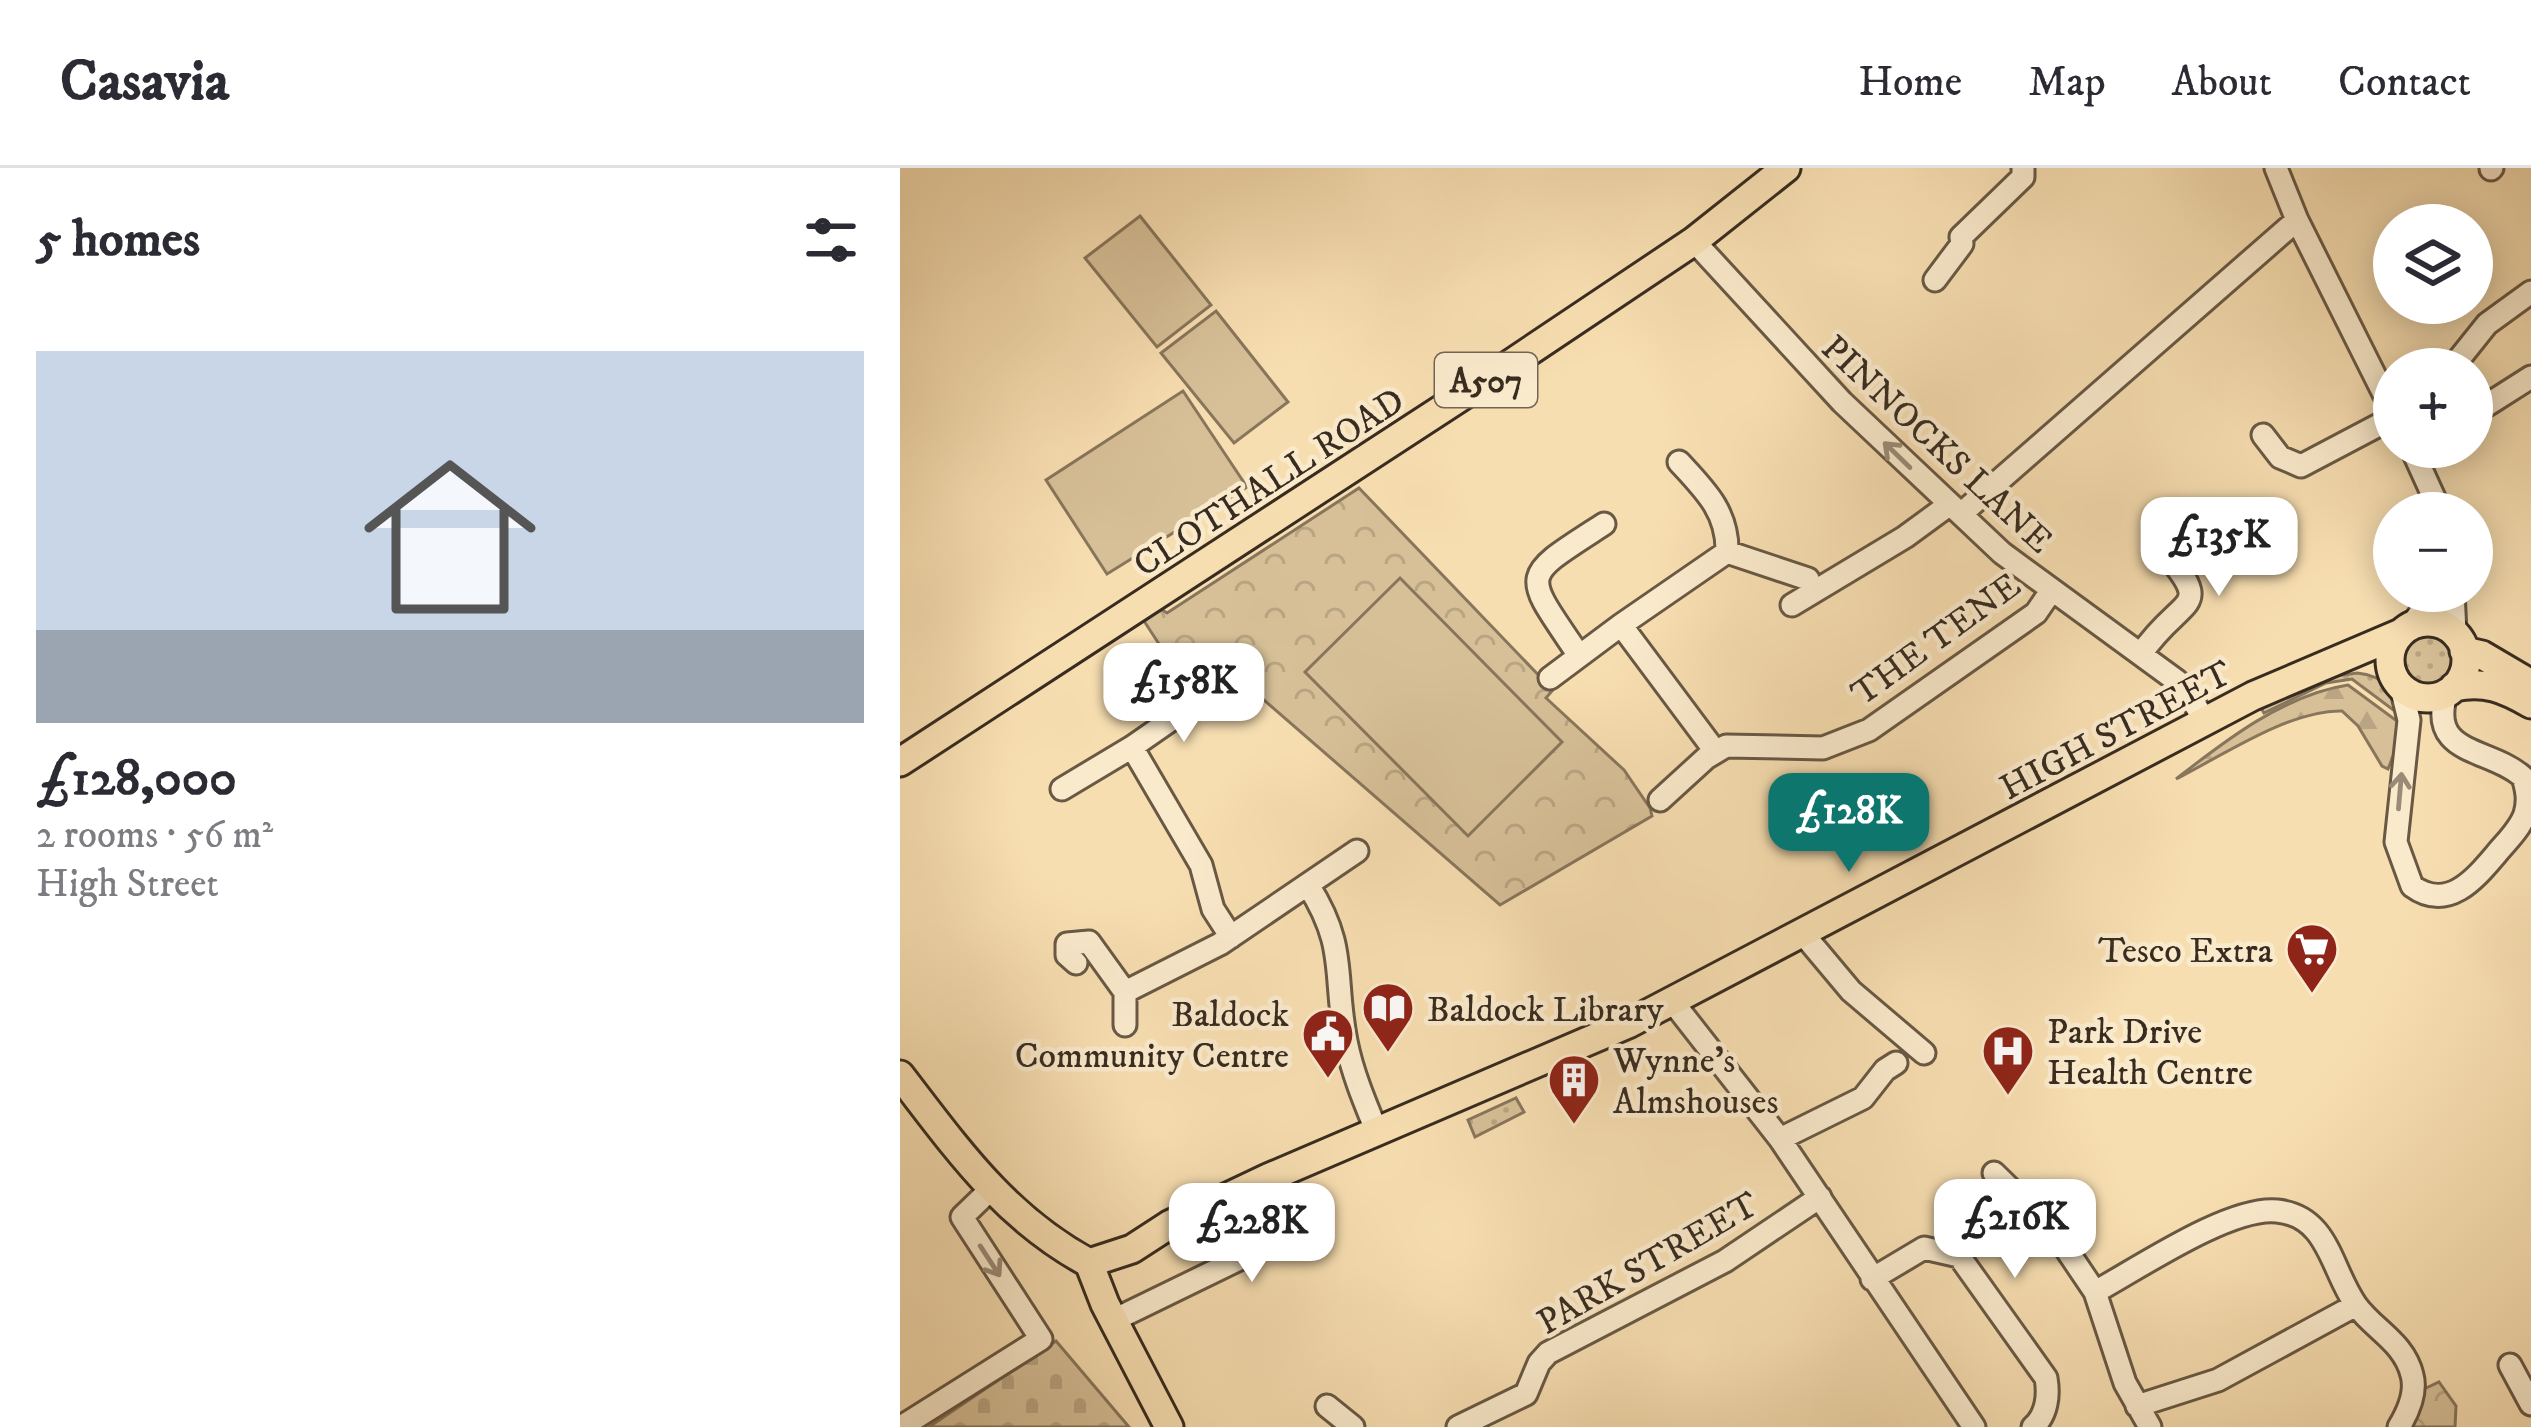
<!DOCTYPE html>
<meta charset="utf-8">
<style>
:root{--surface:#fff;--page:#f2f2f3;--text:#2b2b33;--muted:#7c7c81;--line:#e1e1e2;--accent:#0f766e}
body{margin:0;font-family:"IM FELL DW Pica",serif;background:var(--page);color:var(--text);height:100vh;display:flex;flex-direction:column;font-size:45px;white-space:nowrap}
*{box-sizing:border-box;margin:0}
p{font-size:39px;color:var(--muted)}
.icon{flex:none;width:66px;height:66px;fill:none;stroke:currentColor;stroke-width:2;stroke-linecap:round;stroke-linejoin:round}
.map{position:relative;flex:1;overflow:hidden}
.details{display:flex;flex-direction:column;background:var(--surface);width:900px}
.details>*{flex:none}
.buttons{position:absolute;left:1473px;top:36px;display:grid;gap:24px}
.buttons a{display:grid;place-items:center;width:120px;height:120px;border-radius:50%;background:var(--surface);box-shadow:0 6px 30px #0003;font-size:60px}
.price{position:absolute;translate:-50% -102px;padding:0 27px;border-radius:24px;background:#fff;color:#222;font-size:39px;line-height:78px;filter:drop-shadow(0 3px 6px #0008)}
.price::after{content:'';position:absolute;left:50%;top:72px;width:36px;height:27px;margin-left:-18px;background:inherit;clip-path:polygon(0 0,100% 0,50% 100%)}
.price.on{background:var(--accent);color:#fff}
ul{padding:0;list-style:none}
li{display:grid;align-content:center;gap:24px;height:636px;padding:0 36px}
li span{display:grid;place-items:center;height:372px;border-radius:0px;color:#555}
li>.icon{margin-inline-start:auto}
span .icon{width:216px;height:216px;fill:#fffc;stroke-width:1}
li b{font-size:51px}
h2{display:flex;justify-content:space-between;align-items:center;height:144px;padding:0 36px;font-size:51px}
header{display:flex;align-items:center;gap:72px;box-sizing:border-box;height:168px;padding:0 60px;background:var(--surface);border-bottom:3px solid var(--line)}
header strong{font-size:57px}
nav{display:flex;gap:66px;margin-inline-start:auto;font-size:42px}
main{display:flex;flex:1;min-height:0}
.map>svg:first-child{display:block}
.grass{fill:url(#grass-dots);stroke:#88765c;stroke-width:3}
.forest{fill:url(#forest-firs);stroke:#88765c;stroke-width:3}
.cemetery{fill:url(#cemetery-stones);stroke:#88765c;stroke-width:3}
.park{fill:url(#park-crowns);stroke:#88765c;stroke-width:3}
.pitch{fill:#d7c098;stroke:#88765c;stroke-width:3}
.lines{fill:none;stroke-linecap:round;stroke-linejoin:round}
.minor-casing{stroke:#685844;stroke-width:27}
.major-casing{stroke:#382c20;stroke-width:33}
.minor{stroke:#faeacc;stroke-width:21}
.major{stroke:#f7deb1;stroke-width:27}
.oneway{stroke:#998b76}
.labels{text-anchor:middle;stroke-width:9;stroke-linejoin:round;paint-order:stroke}
.shield{fill:#faeacc;stroke:#726554;stroke-width:3}
.shield-label{font-size:33px;font-weight:bold;fill:#382c20}
.street-label{font-size:36px;fill:#382c20;stroke:#faeacc}
.poi-label{font-size:36px;fill:#382c20;stroke:#faeacc;text-anchor:start}
</style>
<header>
<strong>Casavia</strong>
<nav><a>Home</a><a>Map</a><a>About</a><a>Contact</a></nav>
</header>
<main>
<section class="details">
<h2>5 homes<svg class="icon" aria-label="filters" viewBox="0 0 24 24"><path d="M4 7h16M4 17h16"/><circle cx="9" cy="7" r="2"/><circle cx="15" cy="17" r="2"/></svg></h2>
<ul>
<li><span style="background:linear-gradient(#c9d6e8 75%,#9aa5b1 0)"><svg class="icon" aria-label="home" viewBox="0 0 24 24"><path d="M3 11l9-7 9 7M6 9v11h12V9"/></svg></span><div><b>£128,000</b><p>2 rooms · 56 m²</p><p>High Street</p></div></li>
</ul>
</section>
<div class="map">
<svg width="1631" height="1259" viewBox="0 0 1631 1259">
<defs>
<pattern id="grass-dots" width="8" height="8" patternUnits="userSpaceOnUse" patternTransform="scale(3)"><rect width="8" height="8" fill="#d7c098"/><path d="M2 2h.1M6 6h.1" fill="none" stroke="#b9a583" stroke-width="1.8" stroke-linecap="round"/></pattern>
<pattern id="forest-firs" width="22" height="20" patternUnits="userSpaceOnUse" patternTransform="scale(3)"><rect width="22" height="20" fill="#d7c098"/><path d="M5 1l3.5 6h-7zM16 11l3.5 6h-7z" fill="#b9a583"/></pattern>
<pattern id="cemetery-stones" width="16" height="16" patternUnits="userSpaceOnUse" patternTransform="scale(3)"><rect width="16" height="16" fill="#d7c098"/><path d="M2 7V4a2 2 0 0 1 4 0v3zM10 15v-3a2 2 0 0 1 4 0v3z" fill="#b9a583"/></pattern>
<pattern id="park-crowns" width="20" height="18" patternUnits="userSpaceOnUse" patternTransform="scale(3)"><rect width="20" height="18" fill="#d7c098"/><path d="M2 6a3 3 0 1 1 6 0M12 15a3 3 0 1 1 6 0" fill="none" stroke="#b9a583"/></pattern>
</defs>
<rect width="100%" height="100%" fill="#f7deb1"/>
<filter id="stains"><feTurbulence type="fractalNoise" baseFrequency=".00167" numOctaves="4"/><feColorMatrix values="0 0 0 0 .2 0 0 0 0 .09 0 0 0 0 .02 0 0 0 .5 -.17"/></filter>
<radialGradient id="worn" r=".72"><stop offset=".6" stop-color="#630" stop-opacity="0"/><stop offset="1" stop-color="#630" stop-opacity=".3"/></radialGradient>
<!-- grass -->
<path class="grass" d="M1499 490a28 28 0 1 1 56 0a28 28 0 1 1-56 0Z
M1457,505C1485,508 1493,521 1500,547L1452,511L1426,515L1364,545L1360,538L1429,509Z
M616,930L624,944L575,969L568,952Z"/>
<!-- forest -->
<path class="forest" d="M1448,517L1501,556V568L1488,601L1482,598L1458,558L1442,543C1389,542 1324,587 1276,611C1326,572 1384,527 1448,517Z"/>
<!-- cemetery -->
<path class="cemetery" d="M156,1173L229,1259H29Z"/>
<!-- park -->
<path class="park" d="M459,320L647,516L652,523L646,530L724,602L750,640L752,648L600,737L349,519L334,527L321,509L291,525L244,453L261,441L267,445Z
M1539,1214L1556,1238L1555,1259H1508L1524,1221Z"/>
<!-- pitch -->
<path class="pitch" d="M240,48L311,137L257,179L185,90Z
M316,143L388,234L334,275L261,185Z
M283,223L347,319L207,406L146,312Z
M500,410L662,574L568,668L405,504Z"/>
<g class="lines">
<!-- minor casing -->
<g class="minor-casing">
<path id="minor" d="M1376,0L1397,52L1494,246
M1591,1L1592,0
M794,73L942,234L1102,385L1277,513L1288,524L1305,554
M1035,112L1062,76L1061,69L1123,9V0
M1551,201L1587,156L1631,124
M1572,230L1587,237L1631,209
M1363,267L1380,289L1401,298L1494,249
M1511,279L1541,345
M1061,346L1397,52
M827,384L908,411
M1553,423L1555,465
M892,437L1005,369L1050,336
M721,457L827,384C828,344 805,322 779,294
M1512,457L1535,423
M678,486C622,403 619,411 704,356
M1241,486C1284,423 1319,446 1255,373
M650,510L721,457L815,583
M1501,519L1509,552L1496,674L1512,718C1548,744 1575,711 1597,685C1607,673 1620,661 1625,646C1629,633 1627,622 1623,609C1589,579 1528,588 1546,526
M232,579L301,697L313,741L331,769
M162,621L232,579L304,529
M760,632L806,590L826,578L923,580L969,562L1136,445L1151,423
M408,717C448,780 433,807 446,873C452,904 465,935 477,964
M904,767L951,823L1024,885
M176,795L167,787V776L189,774L225,824V857
M225,824L320,776L457,683
M772,833L880,971L1074,1259
M880,971L963,930L985,902L996,895
M1094,1005L1156,1066L1195,1124L1225,1215L1250,1259
M972,1111L1024,1080L1059,1088L1146,1210C1149,1227 1147,1247 1133,1259
M1195,1124C1239,1100 1330,1038 1377,1043C1429,1048 1431,1102 1456,1137C1474,1162 1504,1174 1512,1207C1517,1225 1508,1244 1499,1259
M214,1152L366,1078C384,1050 373,1041 368,1010
M1610,1197L1631,1236
M427,1238L453,1259
M1237,1238L1318,1212L1456,1137
M1,1259L141,1171L62,1049L91,1021
M558,1259L626,1226L639,1195L648,1185L825,1093L920,1029"/>
</g>
<!-- major casing -->
<g class="major-casing">
<path id="major" d="M1490 492a38 38 0 1 1 76 0a38 38 0 1 1-76 0Z
M1564,483L1582,487L1631,516
M1554,519C1585,512 1605,521 1631,536
M0,594L582,215L794,73L886,0
M0,907C57,981 105,1050 189,1095
M189,1095L232,1081L269,1057L368,1010L730,855L1353,528L1501,465
M189,1095L205,1136L269,1259"/>
</g>
<!-- minor -->
<use href="#minor" class="minor"/>
<!-- major -->
<use href="#major" class="major"/>
</g>
<!-- one-way arrows -->
<defs><path id="oneway-shaft" d="M-6 0H5M1.5-3L5.5 0L1.5 3" fill="none" stroke-width="1.6" stroke-linecap="round" stroke-linejoin="round" transform="scale(3)"/></defs>
<g class="oneway">
<use href="#oneway-shaft" transform="translate(997 287) rotate(-136)"/>
<use href="#oneway-shaft" transform="translate(1500 623) rotate(-85)"/>
<use href="#oneway-shaft" transform="translate(90 1093) rotate(57)"/>
</g>
<!-- icons -->
<defs>
<g id="supermarket-pin" transform="scale(2.7)"><path d="M0 17L-7.5 6A9.5 9.5 0 1 1 7.5 6Z" fill="#8f2418" stroke="#faeacc"/><path d="M-6-5.5h2.5l.6 2H6L4.5 2H-2.5L-4.4-4H-6ZM-1.5 3.2a1.3 1.3 0 1 0 .1 0ZM3 3.2a1.3 1.3 0 1 0 .1 0Z" fill="#fff"/></g>
<g id="library-pin" transform="scale(2.7)"><path d="M0 17L-7.5 6A9.5 9.5 0 1 1 7.5 6Z" fill="#8f2418" stroke="#faeacc"/><path d="M-6-4Q-3-5.5-.7-3.5V5Q-3 3-6 4ZM6-4Q3-5.5 .7-3.5V5Q3 3 6 4Z" fill="#fff"/></g>
<g id="civic-pin" transform="scale(2.7)"><path d="M0 17L-7.5 6A9.5 9.5 0 1 1 7.5 6Z" fill="#8f2418" stroke="#faeacc"/><path d="M-.6-6.5H3V-4.5H.6V-3L4-1V1h2V6H-6V1h2V-1L-.6-3ZM-1.2 2.5V6h2.4V2.5Z" fill="#fff"/></g>
<g id="hospital-pin" transform="scale(2.7)"><path d="M0 17L-7.5 6A9.5 9.5 0 1 1 7.5 6Z" fill="#8f2418" stroke="#faeacc"/><path d="M-5-5h3v3.5h4V-5h3V5h-3V1.5h-4V5h-3Z" fill="#fff"/></g>
<g id="building-pin" transform="scale(2.7)"><path d="M0 17L-7.5 6A9.5 9.5 0 1 1 7.5 6Z" fill="#8f2418" stroke="#faeacc"/><path d="M-4-6H4V6H1V3H-1V6H-4ZM-2.5-4.3h1.7v1.8h-1.7ZM.8-4.3h1.7v1.8H.8ZM-2.5-1h1.7V.8h-1.7ZM.8-1h1.7V.8H.8Z" fill="#fff"/></g>
</defs>
<g fill-rule="evenodd">
<use href="#supermarket-pin" x="1412" y="781"/>
<use href="#library-pin" x="488" y="840"/>
<use href="#civic-pin" x="428" y="866"/>
<use href="#hospital-pin" x="1108" y="883"/>
<use href="#building-pin" x="674" y="912"/>
</g>
<g class="labels">
<!-- shield labels -->
<rect class="shield" x="535" y="185" width="102" height="54" rx="9"/>
<g class="shield-label">
<text x="586" y="224">A507</text>
</g>
<!-- street labels -->
<g class="street-label">
<text transform="translate(1038 275) rotate(43)" y="13">PINNOCKS LANE</text>
<text transform="translate(368 313) rotate(-33)" y="13">CLOTHALL ROAD</text>
<text transform="translate(1035 470) rotate(-36)" y="13">THE TENE</text>
<text transform="translate(1215 561) rotate(-28)" y="13">HIGH STREET</text>
<text transform="translate(747 1094) rotate(-30)" y="13">PARK STREET</text>
</g>
<!-- poi labels -->
<g class="poi-label">
<text x="1373" y="794" text-anchor="end">Tesco Extra</text>
<text x="527" y="853">Baldock Library</text>
<text x="389" y="858" text-anchor="end">Baldock<tspan x="389" dy="41">Community Centre</tspan></text>
<text x="1147" y="875">Park Drive<tspan x="1147" dy="41">Health Centre</tspan></text>
<text x="713" y="904">Wynne's<tspan x="713" dy="41">Almshouses</tspan></text>
</g>
</g>
<rect width="100%" height="100%" filter="url(#stains)"/>
<rect width="100%" height="100%" fill="url(#worn)"/>
</svg>
<div class="buttons">
<a><svg class="icon" aria-label="layers" viewBox="0 0 24 24"><path d="M12 4l9 5-9 5-9-5zM3 14l9 5 9-5"/></svg></a>
<a>+</a>
<a>−</a>
</div>
<b class="price" style="left:1319px;top:431px">£135K</b>
<b class="price" style="left:284px;top:577px">£158K</b>
<b class="price on" style="left:949px;top:707px">£128K</b>
<b class="price" style="left:1115px;top:1113px">£216K</b>
<b class="price" style="left:352px;top:1117px">£228K</b>
</div>
</main>
